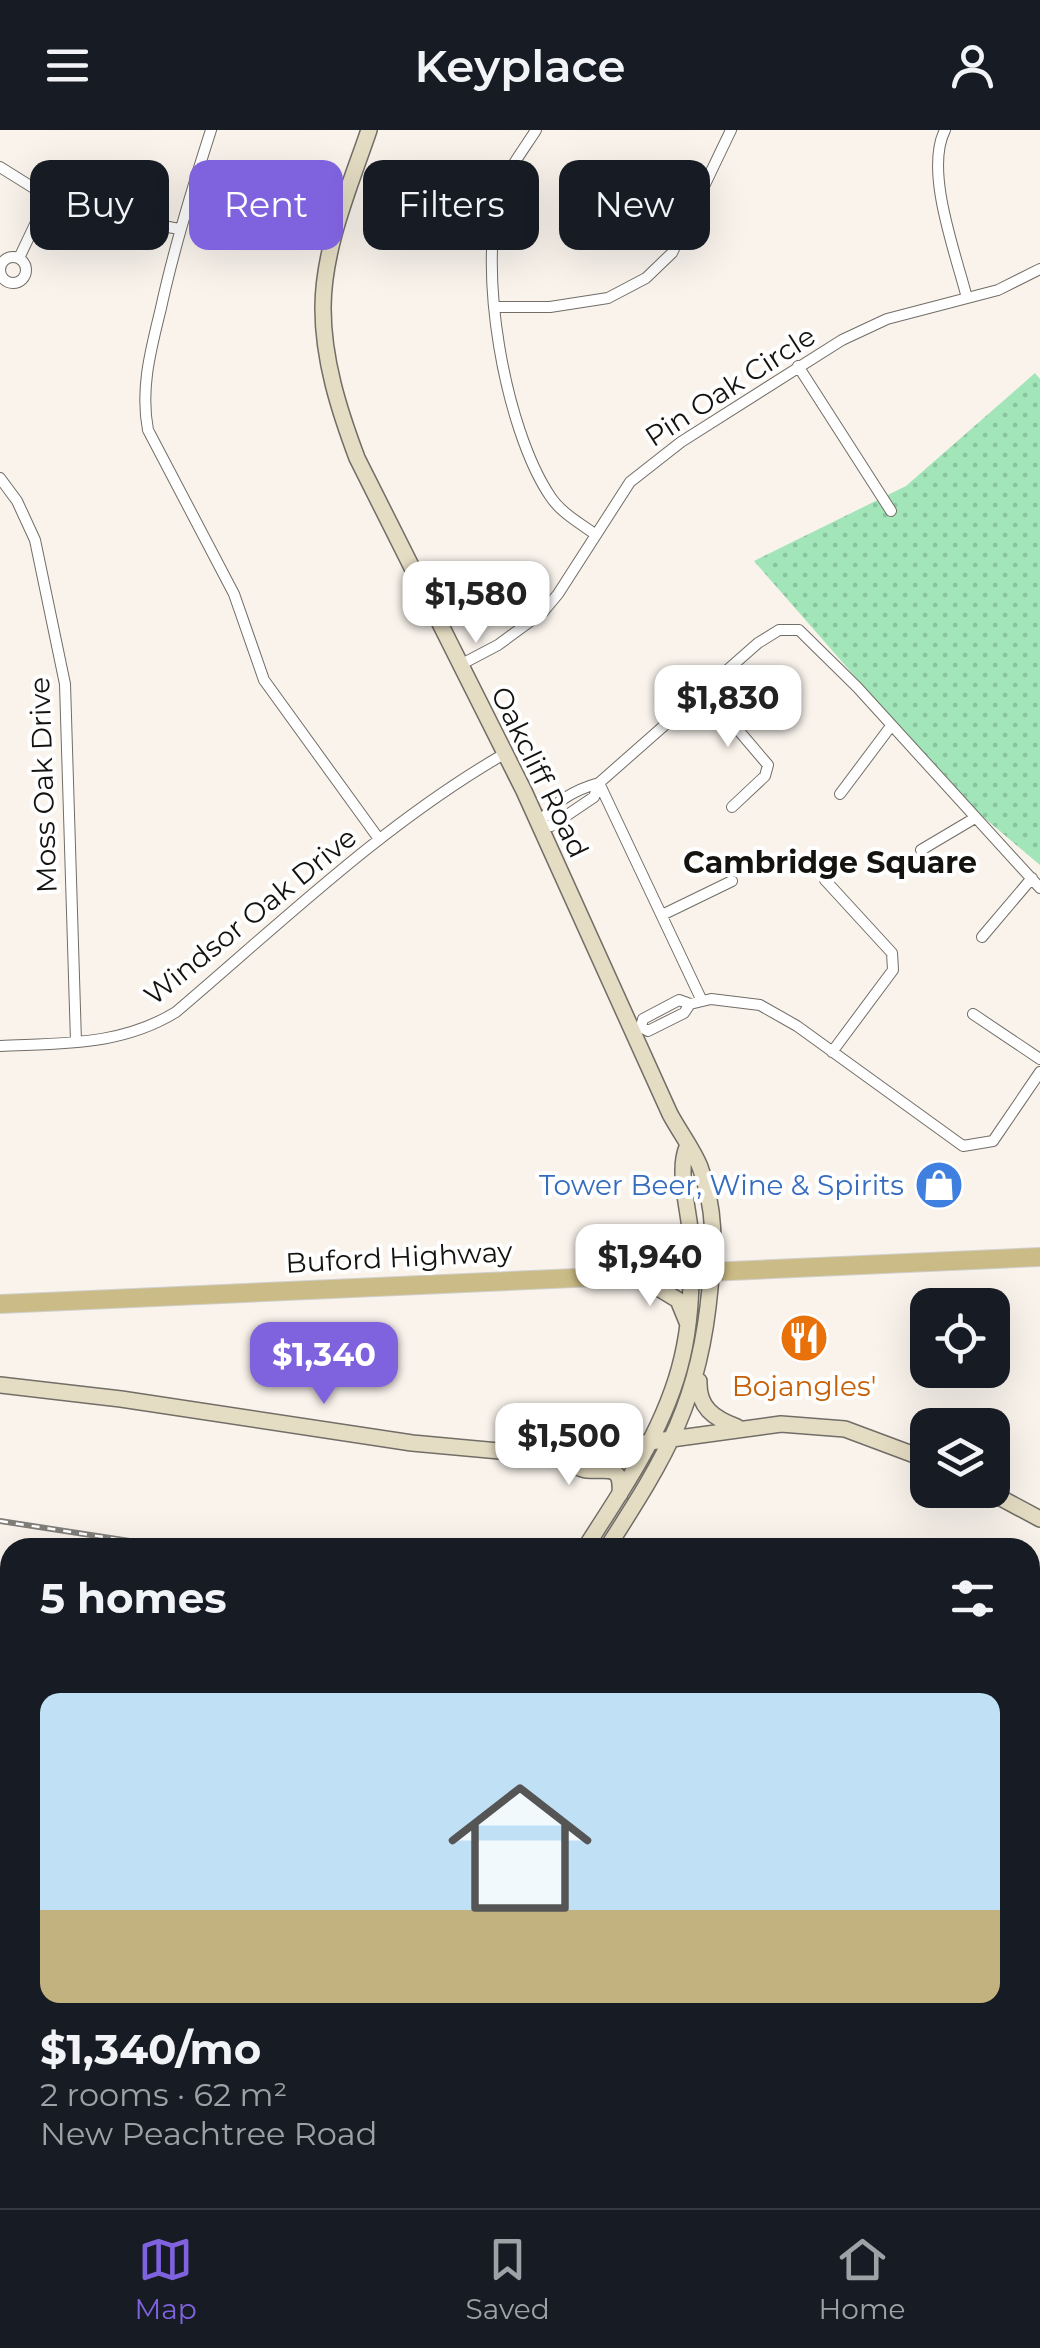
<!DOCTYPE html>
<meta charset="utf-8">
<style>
:root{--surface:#171b24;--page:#242831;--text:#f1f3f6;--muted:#9ea1a6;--line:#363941;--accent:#7f62dd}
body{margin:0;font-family:Montserrat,sans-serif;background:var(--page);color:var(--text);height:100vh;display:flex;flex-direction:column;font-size:38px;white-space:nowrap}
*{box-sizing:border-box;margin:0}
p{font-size:32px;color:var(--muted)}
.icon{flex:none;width:55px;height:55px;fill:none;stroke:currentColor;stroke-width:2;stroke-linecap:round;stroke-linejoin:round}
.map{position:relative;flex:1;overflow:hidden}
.sheet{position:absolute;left:0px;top:1408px;width:1040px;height:672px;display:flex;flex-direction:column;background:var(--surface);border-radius:30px 30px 0 0;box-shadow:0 10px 40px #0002}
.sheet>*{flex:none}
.banner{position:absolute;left:30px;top:30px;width:980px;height:90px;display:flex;gap:20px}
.controls{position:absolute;left:910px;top:1158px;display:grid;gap:20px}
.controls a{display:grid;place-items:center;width:100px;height:100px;border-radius:20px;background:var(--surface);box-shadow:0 10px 40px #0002;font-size:50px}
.price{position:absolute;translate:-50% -85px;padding:0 22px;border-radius:20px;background:#fff;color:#222;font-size:32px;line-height:65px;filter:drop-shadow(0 2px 5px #0008)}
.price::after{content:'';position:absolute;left:50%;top:60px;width:30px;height:22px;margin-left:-15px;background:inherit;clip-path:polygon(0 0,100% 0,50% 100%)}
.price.selected{background:var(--accent);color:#fff}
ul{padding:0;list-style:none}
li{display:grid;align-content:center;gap:20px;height:530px;padding:0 40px}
li span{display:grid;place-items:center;height:310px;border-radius:20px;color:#555}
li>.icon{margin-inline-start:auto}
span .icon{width:180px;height:180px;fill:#fffc;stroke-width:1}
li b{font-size:42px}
h2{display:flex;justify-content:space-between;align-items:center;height:120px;padding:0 40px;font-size:42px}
.chip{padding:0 35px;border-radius:20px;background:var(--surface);box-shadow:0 10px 40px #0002;font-size:35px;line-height:90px}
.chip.selected{background:var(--accent);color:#fff}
header{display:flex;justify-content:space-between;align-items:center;height:130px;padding:0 40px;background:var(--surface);font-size:45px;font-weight:600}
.menu{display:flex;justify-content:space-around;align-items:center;height:140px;border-top:2px solid var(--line);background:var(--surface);font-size:28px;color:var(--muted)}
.menu a{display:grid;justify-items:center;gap:5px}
.menu .selected{color:var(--accent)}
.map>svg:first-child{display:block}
.grass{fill:url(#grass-dots)}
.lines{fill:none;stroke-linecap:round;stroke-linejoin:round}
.stream{stroke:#34788a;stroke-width:2.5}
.street-casing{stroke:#716d67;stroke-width:12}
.secondary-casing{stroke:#716d67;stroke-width:18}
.primary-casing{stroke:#d0d0cf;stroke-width:20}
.street{stroke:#fff;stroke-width:10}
.secondary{stroke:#e5ddc3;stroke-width:15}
.primary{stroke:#cbbb86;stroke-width:18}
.rail-casing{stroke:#817e79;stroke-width:6}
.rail{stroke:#fff;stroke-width:2.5;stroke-dasharray:8;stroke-linecap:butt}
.labels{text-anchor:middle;stroke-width:8;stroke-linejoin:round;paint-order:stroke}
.street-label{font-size:28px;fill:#141310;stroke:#fff}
.shop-label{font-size:28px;fill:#366cbe;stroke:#fff;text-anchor:end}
.food-label{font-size:28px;fill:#c56008;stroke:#fff}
.neighbourhood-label{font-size:30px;font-weight:bold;fill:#141310;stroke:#fff}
</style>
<header><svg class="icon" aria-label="menu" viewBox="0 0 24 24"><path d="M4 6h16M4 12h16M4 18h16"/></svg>Keyplace<svg class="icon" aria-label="person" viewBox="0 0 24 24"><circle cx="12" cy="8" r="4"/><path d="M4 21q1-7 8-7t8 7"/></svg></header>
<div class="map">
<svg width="1040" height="2078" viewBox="0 0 1040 2078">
<defs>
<pattern id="grass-dots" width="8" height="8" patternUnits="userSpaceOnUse" patternTransform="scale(2.5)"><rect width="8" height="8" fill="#a1e5b8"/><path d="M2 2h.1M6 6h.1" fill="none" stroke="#8ac49d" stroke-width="1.8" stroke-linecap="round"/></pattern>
</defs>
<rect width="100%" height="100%" fill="#f9f3ec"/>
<!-- grass -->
<path class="grass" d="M1035,243L1040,249V735L962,669L754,431L906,356Z"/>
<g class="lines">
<!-- stream -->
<path class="stream" d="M0,2025L10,2037
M33,2070L37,2078"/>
<!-- street casing -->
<g class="street-casing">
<path id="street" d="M211,0C192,59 174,117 161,178C151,219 140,258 148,300L234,464L264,550L379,709
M536,0C524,19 508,39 501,60C476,137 505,299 550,366C561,383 580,393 596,405
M945,0C924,41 956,124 967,168
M0,37L48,67L80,80L179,99
M20,126L48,67
M0 140a13 13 0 1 1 26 0a13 13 0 1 1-26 0Z
M495,177H550L608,168L646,148L672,123L731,0
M798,236L891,381
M0,348L17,371L35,410L65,554L76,912
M460,535L498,515L543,482L558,464L630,352L681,312L842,210L887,189L998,160L1040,139
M705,561L768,635L765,646L732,677
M599,653L702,871
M840,664L891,596
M540,694C550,673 577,659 599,653L758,513L779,500H799L857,557L1040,758
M540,694L551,696L594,667L599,653
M921,720L975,688
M825,750L892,823L893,840L832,922
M662,785L732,751
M982,807L1032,748
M973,884L1040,929
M641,897L648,901L684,883L690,874
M633,901L641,897L643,889L679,870L690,874L711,869L760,875L797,896L963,1016L993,1011L1040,942
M0,916C62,913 121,916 176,882C282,792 383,694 504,624"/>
</g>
<!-- secondary casing -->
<g class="secondary-casing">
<path id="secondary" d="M369,0C350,56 323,118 323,178C323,230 339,280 357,328L524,661L670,984C679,1001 694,1021 700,1037C716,1081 714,1113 710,1158C700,1271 667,1325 607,1418
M637,1145L678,1170L687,1192
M699,1251C698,1277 713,1288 737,1297
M0,1255L121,1269L412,1313L520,1323H569L781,1294L845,1299L928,1330
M556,1323C566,1329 577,1339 587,1340C608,1342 622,1333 620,1364
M986,1360L1040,1389
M585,1418C623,1359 666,1297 682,1228C690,1195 691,1162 692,1129C694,1093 675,1046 687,1017
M1030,1841L1040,1832
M192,2078L193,2070
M212,2078L213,2070
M752,2078L761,2070
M857,2078L858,2070"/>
</g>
<!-- primary casing -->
<g class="primary-casing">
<path id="primary" d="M0,1174L1040,1127"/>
</g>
<!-- street -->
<use href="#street" class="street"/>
<!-- secondary -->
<use href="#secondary" class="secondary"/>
<!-- primary -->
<use href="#primary" class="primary"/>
<!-- rail casing -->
<g class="rail-casing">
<path id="rail" d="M0,1391L175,1418
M1030,1552L1040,1554"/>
</g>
<!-- rail -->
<use href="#rail" class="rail"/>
</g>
<!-- icons -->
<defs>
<g id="shop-disc" transform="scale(2.5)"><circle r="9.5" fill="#3f7fe0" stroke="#fff"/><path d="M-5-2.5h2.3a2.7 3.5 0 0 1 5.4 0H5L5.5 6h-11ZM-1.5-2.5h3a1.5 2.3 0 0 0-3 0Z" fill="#fff"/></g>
<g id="restaurant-disc" transform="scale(2.5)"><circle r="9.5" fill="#e8710a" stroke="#fff"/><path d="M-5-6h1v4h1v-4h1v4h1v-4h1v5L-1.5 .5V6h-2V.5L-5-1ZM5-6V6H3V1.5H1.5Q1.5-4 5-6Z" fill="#fff"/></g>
</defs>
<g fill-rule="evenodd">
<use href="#shop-disc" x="939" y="1055"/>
<use href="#restaurant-disc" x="804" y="1208"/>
</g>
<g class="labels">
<!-- street labels -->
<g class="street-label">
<text transform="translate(730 256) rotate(-33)" y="10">Pin Oak Circle</text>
<text transform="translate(540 642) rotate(64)" y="10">Oakcliff Road</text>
<text transform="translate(43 655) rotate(-92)" y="10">Moss Oak Drive</text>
<text transform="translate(250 786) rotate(-39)" y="10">Windsor Oak Drive</text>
<text transform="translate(399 1127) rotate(-3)" y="10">Buford Highway</text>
</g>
<!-- shop labels -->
<g class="shop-label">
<text x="904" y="1065">Tower Beer, Wine &amp; Spirits</text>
</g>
<!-- food labels -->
<g class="food-label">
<text x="804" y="1266">Bojangles'</text>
</g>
<!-- neighbourhood labels -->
<g class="neighbourhood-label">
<text x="830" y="743">Cambridge Square</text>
</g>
</g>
</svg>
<div class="controls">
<a><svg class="icon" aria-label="locate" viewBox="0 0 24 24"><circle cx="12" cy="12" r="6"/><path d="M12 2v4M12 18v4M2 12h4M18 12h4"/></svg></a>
<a><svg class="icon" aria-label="layers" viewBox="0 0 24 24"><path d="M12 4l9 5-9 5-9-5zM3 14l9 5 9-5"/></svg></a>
</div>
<b class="price" style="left:476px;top:516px">$1,580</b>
<b class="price" style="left:728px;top:620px">$1,830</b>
<b class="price" style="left:650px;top:1179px">$1,940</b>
<b class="price selected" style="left:324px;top:1277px">$1,340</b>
<b class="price" style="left:569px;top:1358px">$1,500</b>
<div class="banner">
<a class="chip">Buy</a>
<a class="chip selected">Rent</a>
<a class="chip">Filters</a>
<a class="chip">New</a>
</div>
<section class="sheet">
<h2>5 homes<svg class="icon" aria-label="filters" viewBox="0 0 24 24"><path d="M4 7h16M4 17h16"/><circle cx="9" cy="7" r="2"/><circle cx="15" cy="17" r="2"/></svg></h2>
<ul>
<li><span style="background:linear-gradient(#bfe0f5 70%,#c2b280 0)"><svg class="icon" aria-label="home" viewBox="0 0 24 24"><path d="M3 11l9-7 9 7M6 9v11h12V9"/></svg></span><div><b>$1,340/mo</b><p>2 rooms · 62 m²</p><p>New Peachtree Road</p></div></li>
</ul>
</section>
</div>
<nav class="menu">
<a class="selected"><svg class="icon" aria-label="map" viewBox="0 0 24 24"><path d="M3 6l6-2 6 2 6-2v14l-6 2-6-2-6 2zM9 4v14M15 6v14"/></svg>Map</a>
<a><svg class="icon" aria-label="saved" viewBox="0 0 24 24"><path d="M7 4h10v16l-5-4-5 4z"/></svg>Saved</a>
<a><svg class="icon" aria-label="home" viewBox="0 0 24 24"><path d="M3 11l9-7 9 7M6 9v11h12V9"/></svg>Home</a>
</nav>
